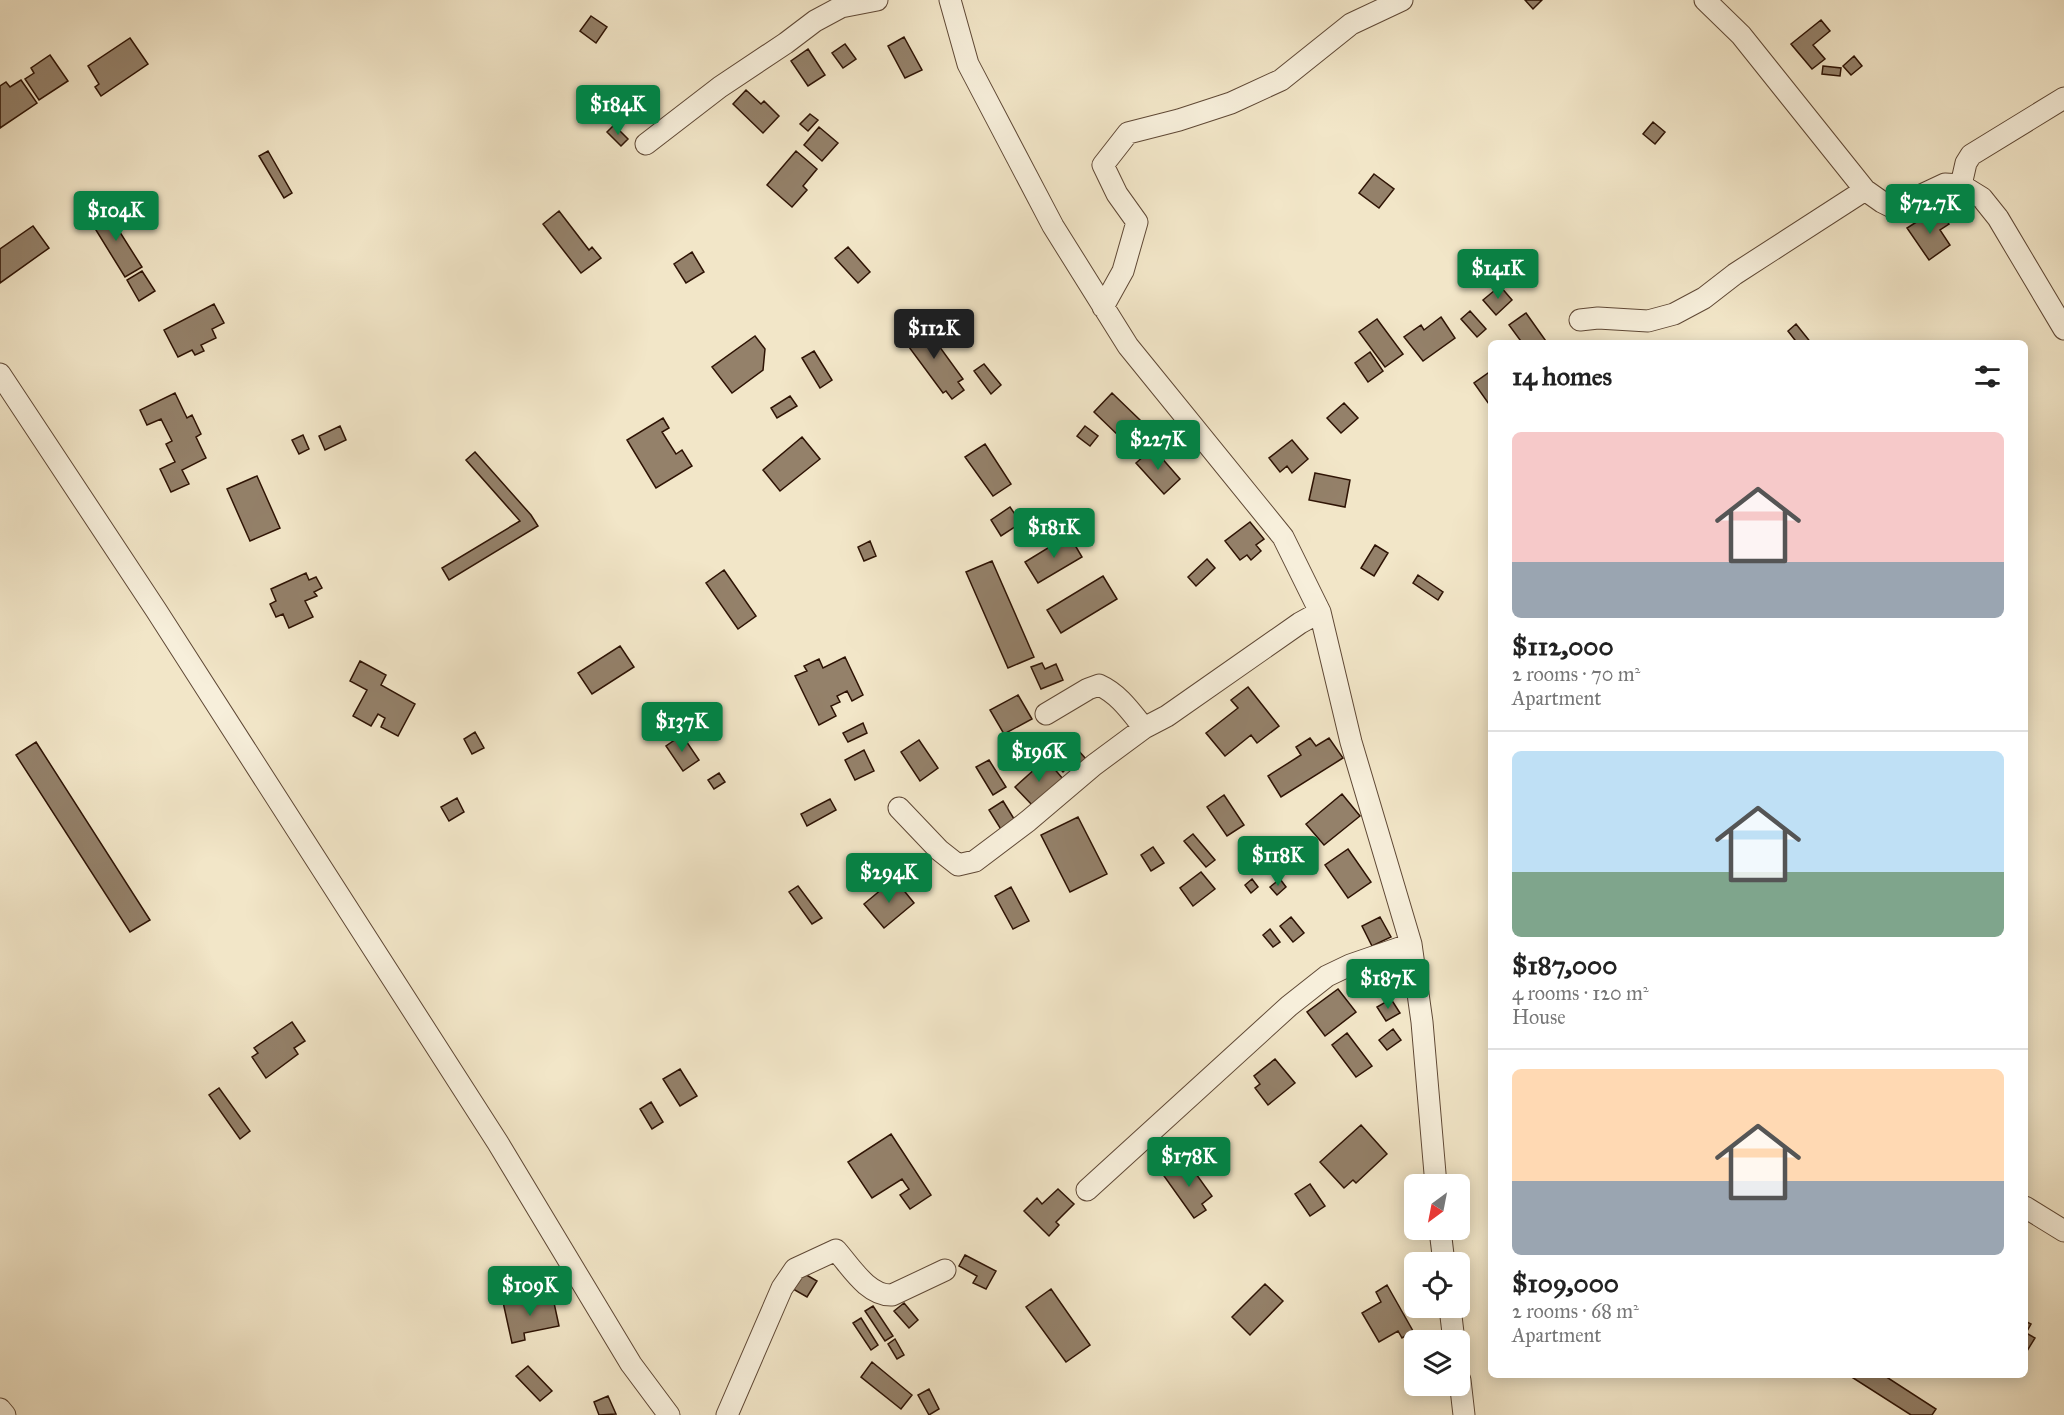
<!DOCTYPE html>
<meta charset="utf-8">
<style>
:root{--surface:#fff;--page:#f6f6f6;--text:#222;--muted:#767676;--line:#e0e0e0;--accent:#0b8043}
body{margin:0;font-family:"IM FELL Great Primer",serif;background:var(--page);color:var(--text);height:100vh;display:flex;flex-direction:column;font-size:22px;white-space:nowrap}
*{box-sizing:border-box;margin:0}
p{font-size:20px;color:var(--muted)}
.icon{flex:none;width:33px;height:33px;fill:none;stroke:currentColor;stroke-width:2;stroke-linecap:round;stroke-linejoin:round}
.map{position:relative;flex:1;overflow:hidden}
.details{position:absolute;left:1488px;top:340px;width:540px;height:1038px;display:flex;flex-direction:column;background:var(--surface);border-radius:9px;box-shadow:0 3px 15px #0003}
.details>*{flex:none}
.needle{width:39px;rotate:212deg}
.buttons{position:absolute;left:1404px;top:1174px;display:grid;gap:12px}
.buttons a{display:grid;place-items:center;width:66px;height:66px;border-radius:9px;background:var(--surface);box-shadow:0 3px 15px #0003;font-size:30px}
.price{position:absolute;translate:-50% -51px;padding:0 14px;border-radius:6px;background:var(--accent);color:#fff;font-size:20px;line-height:39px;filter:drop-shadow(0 2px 3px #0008)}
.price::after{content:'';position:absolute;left:50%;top:36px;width:18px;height:14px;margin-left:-9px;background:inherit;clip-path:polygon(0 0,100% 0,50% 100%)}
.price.active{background:#222;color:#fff}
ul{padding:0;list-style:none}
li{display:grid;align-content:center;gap:12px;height:318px;padding:0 24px}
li+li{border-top:2px solid var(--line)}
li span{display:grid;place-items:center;height:186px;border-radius:9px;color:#555}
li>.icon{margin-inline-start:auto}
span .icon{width:108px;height:108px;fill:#fffc;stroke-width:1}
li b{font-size:26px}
h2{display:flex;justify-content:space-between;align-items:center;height:72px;padding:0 24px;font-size:26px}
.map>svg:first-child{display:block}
.building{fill:#94816a;stroke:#2e1304;stroke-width:1.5}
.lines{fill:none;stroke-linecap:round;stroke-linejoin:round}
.minor-casing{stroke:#5f4835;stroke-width:23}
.minor{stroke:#f7efdb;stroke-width:21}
</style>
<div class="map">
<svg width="2064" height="1415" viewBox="0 0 2064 1415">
<rect width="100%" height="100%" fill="#f2e6c8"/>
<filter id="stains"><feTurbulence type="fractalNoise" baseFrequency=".00333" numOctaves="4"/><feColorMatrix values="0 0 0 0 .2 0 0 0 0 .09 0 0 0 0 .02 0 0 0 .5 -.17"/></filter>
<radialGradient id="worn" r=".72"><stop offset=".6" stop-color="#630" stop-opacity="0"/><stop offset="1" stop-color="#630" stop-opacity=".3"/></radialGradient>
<!-- building -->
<path class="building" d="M1525,0H1542L1533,9Z
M591,16L607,27L596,43L580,31Z
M1821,20L1830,31L1813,45L1825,59L1812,69L1791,44Z
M904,37L922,70L905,78L888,46Z
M130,38L148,64L101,96L95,87L99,84L88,66Z
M845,44L856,59L843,68L832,53Z
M808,49L825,75L808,86L791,61Z
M50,55L68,81L39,100L25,79L34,73L31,68Z
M1854,56L1862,66L1851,75L1843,66Z
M1823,66L1841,68L1840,76L1822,74Z
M21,80L37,103L0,128V86L6,82L10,87Z
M746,90L761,104L764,101L779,116L763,133L733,104Z
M810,114L818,120L808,131L800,124Z
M1653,122L1665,132L1655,144L1643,134Z
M614,125L628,139L621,146L607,132Z
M819,127L838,143L822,161L804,145Z
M268,151L292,193L284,198L259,156Z
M796,151L817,169L803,186L807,190L792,207L767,185Z
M1374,174L1394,189L1379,208L1359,193Z
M114,208L122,223L116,226L142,267L125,277L91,222Z
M559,211L589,250L592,247L601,258L581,273L543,224Z
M1941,213L1949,224L1940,230L1950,245L1929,260L1907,228L1929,214L1933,219Z
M33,226L49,248L0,283V249Z
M848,247L870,272L858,283L835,258Z
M692,252L704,272L686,283L674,264Z
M142,271L155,291L139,301L127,280Z
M1500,286L1512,300L1496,315L1483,300Z
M214,304L224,323L212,329L216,338L201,345L204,351L195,355L192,350L178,357L164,330Z
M1470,311L1486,329L1477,337L1461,319Z
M1526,313L1548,344H1523L1509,325Z
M1441,317L1455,338L1423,361L1404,337L1421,325L1424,330Z
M1377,319L1403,354L1385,367L1359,332Z
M915,322L922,331L926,328L963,379L958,382L964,390L952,399L946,391L943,393L906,343L909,341L902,331Z
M1796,324L1812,344H1798L1788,331Z
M755,336L765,349L763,370L732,393L712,367Z
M814,351L832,380L820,388L802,358Z
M1370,352L1383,371L1368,382L1355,363Z
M984,364L1001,385L991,394L974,371Z
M1491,371V407L1474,383Z
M175,393L187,418L192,415L201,434L196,437L206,458L182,470L189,484L171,492L160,469L175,462L166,444L172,441L161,419L147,425L140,410Z
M1112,393L1140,420L1122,439L1094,412Z
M790,396L797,406L777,418L771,408Z
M1344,403L1358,418L1341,433L1327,418Z
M663,418L669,428L662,432L676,454L682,450L692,466L656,488L627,440Z
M340,426L346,440L325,450L319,436Z
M1085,426L1098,436L1090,446L1077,436Z
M303,435L309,449L299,454L292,440Z
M802,437L820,459L780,491L763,470Z
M1292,440L1308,459L1292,473L1287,466L1280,472L1269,458Z
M985,444L1011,484L993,496L965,457Z
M1153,448L1180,479L1164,494L1136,463Z
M475,452L531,515L538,526L449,580L442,568L520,521L466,460Z
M1315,473L1350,480L1345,507L1309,500Z
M257,476L280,528L250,541L227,489Z
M1010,507L1021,523L1001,536L991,520Z
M1250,522L1264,539L1256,545L1261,551L1251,560L1247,555L1240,560L1225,541Z
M1069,535L1082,557L1038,583L1025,562Z
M870,541L876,556L864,561L858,547Z
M1375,545L1388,553L1374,576L1361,568Z
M1207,559L1215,568L1196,586L1188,577Z
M992,561L1034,657L1008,668L966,572Z
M724,570L756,616L738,629L706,583Z
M306,573L309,580L316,577L322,588L314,592L317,596L305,601L313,617L289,628L283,614L276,617L270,604L276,601L271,589Z
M1418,575L1443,592L1438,600L1413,583Z
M1103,576L1117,599L1061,633L1047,610Z
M620,646L634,667L592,694L578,673Z
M845,657L863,695L852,701L847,691L837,696L840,702L831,706L836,716L819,725L795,676L807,671L804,666L819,659L823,668Z
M360,661L386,675L381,685L415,704L398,736L381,727L385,718L378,714L371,726L353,716L367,690L350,681Z
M1042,663L1045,669L1056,664L1063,680L1041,689L1031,667Z
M1248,687L1279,726L1257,743L1251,735L1225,756L1206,733L1238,708L1231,700Z
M1018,695L1032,719L1004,734L990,710Z
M863,723L867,733L848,742L843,733Z
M475,732L484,748L472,754L464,739Z
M682,735L699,760L683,771L666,746Z
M1310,738L1316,746L1329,738L1343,758L1281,797L1268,776L1301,755L1296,747Z
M919,740L938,768L920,781L901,752Z
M1069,740L1086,759L1078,767L1073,762L1063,772L1049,757Z
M36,742L150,920L130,932L16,755Z
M864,750L874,771L855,780L845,760Z
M1046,759L1063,779L1033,806L1015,787Z
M989,760L1006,787L993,795L976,767Z
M719,773L725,782L714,789L708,780Z
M1342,794L1360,816L1324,845L1306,824Z
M1224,795L1244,825L1227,836L1207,807Z
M457,798L464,812L449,821L441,807Z
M830,799L836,810L807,826L801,814Z
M1003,801L1016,822L1002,831L989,810Z
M1078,817L1107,874L1070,892L1041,835Z
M1193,834L1215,860L1206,867L1184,841Z
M1251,845L1256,851L1248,858L1243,852Z
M1153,847L1164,863L1151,871L1141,855Z
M1348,849L1371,882L1348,898L1325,865Z
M1201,872L1215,889L1193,906L1180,888Z
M1252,879L1258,887L1251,893L1245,885Z
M1280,879L1286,887L1277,895L1270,887Z
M897,882L914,903L884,928L864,904L888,884L891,887Z
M798,886L822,918L812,924L789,892Z
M1011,887L1029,921L1013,929L995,896Z
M1291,917L1304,933L1293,942L1280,926Z
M1380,917L1391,937L1372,946L1362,926Z
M1270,929L1280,942L1273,947L1263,935Z
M1338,989L1356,1012L1325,1036L1307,1012Z
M1391,999L1400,1013L1386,1021L1377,1007Z
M292,1022L305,1041L294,1048L298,1054L266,1078L252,1057L258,1053L254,1048Z
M1393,1029L1401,1040L1387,1050L1379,1040Z
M1347,1033L1372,1066L1356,1077L1332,1045Z
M1275,1059L1295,1083L1268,1105L1255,1088L1260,1084L1254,1076Z
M680,1069L697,1096L680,1106L663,1079Z
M219,1088L250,1131L240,1139L209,1095Z
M651,1102L663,1122L652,1129L640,1109Z
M1361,1125L1387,1154L1356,1183L1353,1180L1344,1188L1320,1162Z
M891,1134L931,1195L910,1209L900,1195L909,1189L902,1179L872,1198L848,1162Z
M1186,1160L1212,1196L1202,1204L1206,1210L1194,1218L1164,1176Z
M1310,1184L1325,1206L1310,1216L1295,1194Z
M1058,1189L1074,1204L1056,1222L1059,1225L1049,1236L1024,1211L1037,1198L1042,1204Z
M965,1255L996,1271L986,1289L973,1283L977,1276L959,1266Z
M803,1273L817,1281L807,1297L793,1289Z
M1265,1284L1283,1301L1250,1335L1232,1317Z
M1387,1285L1413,1331L1402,1338L1398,1331L1379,1342L1362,1313L1381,1302L1376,1292Z
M1051,1289L1090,1345L1066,1362L1026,1307Z
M519,1298L520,1304L553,1298L559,1326L524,1333L525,1340L512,1343L503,1302Z
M904,1303L918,1320L909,1328L894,1311Z
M873,1306L893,1336L885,1341L865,1311Z
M861,1318L878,1345L871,1350L853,1323Z
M2025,1321L2031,1324L2026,1333L2035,1338L2027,1351L2025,1350Z
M895,1339L904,1355L897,1359L888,1344Z
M872,1362L912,1395L901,1409L861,1377Z
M528,1366L552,1391L540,1401L516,1376Z
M1850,1376H1885L1936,1409L1932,1415H1911Z
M929,1389L939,1409L929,1415L918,1395Z
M608,1396L616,1414L599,1415L594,1402Z"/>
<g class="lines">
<!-- minor casing -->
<g class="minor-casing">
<path id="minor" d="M950,0L968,64L1053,226L1128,346L1283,537L1320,612L1351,742L1411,944L1422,1022L1436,1185
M1705,0L1741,35L1865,190L1882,202L1894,208L1945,184L1961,185L1982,198L1998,218L2064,329
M646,144L720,87L786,43L815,21L841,7L877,0
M1961,185L1966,163L1971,155L2064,98
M1103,307L1123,271L1137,222L1117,194L1103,165L1128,133L1179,120L1231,103L1281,80L1351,24L1402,0
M1580,320L1598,318L1648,321L1674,314L1704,298L1735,274L1865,190
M0,374L156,610L498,1143L631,1364L669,1415
M1046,714L1088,689L1099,685C1119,694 1131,712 1144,728
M899,808L939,850L958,865L975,861L1028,821L1094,765L1144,728L1167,716L1300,623L1320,612
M1087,1190L1289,1006L1327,976L1350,965L1411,944
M2025,1207L2064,1231
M1440,1230L1444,1263
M1450,1308L1454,1341
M1460,1380L1464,1415
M0,1409L5,1415
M727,1415L782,1288L795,1269L836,1250C851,1267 868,1296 892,1295L945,1270"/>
</g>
<!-- minor -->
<use href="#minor" class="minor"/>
</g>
<rect width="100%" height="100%" filter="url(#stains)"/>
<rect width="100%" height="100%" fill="url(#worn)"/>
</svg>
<div class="buttons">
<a><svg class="needle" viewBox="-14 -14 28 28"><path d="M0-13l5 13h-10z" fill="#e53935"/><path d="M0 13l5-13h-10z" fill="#767676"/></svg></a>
<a><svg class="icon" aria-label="locate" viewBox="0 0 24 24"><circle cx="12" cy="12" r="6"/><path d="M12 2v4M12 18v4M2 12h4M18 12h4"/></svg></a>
<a><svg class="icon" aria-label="layers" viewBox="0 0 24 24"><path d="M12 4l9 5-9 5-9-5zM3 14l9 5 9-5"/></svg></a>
</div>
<b class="price" style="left:618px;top:136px">$184K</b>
<b class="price" style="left:1930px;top:235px">$72.7K</b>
<b class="price" style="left:116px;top:242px">$104K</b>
<b class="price" style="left:1498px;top:300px">$141K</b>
<b class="price active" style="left:934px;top:360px">$112K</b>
<b class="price" style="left:1158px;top:471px">$227K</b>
<b class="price" style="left:1054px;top:559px">$181K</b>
<b class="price" style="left:682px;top:753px">$137K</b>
<b class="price" style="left:1039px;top:783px">$196K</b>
<b class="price" style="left:1278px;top:887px">$118K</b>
<b class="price" style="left:889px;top:904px">$294K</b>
<b class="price" style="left:1388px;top:1010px">$187K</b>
<b class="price" style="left:1189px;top:1188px">$178K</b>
<b class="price" style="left:530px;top:1317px">$109K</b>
<section class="details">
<h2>14 homes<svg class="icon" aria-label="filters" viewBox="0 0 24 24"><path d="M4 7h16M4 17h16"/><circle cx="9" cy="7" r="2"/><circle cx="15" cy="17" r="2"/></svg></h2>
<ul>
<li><span style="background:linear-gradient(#f6c9c9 70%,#9aa5b1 0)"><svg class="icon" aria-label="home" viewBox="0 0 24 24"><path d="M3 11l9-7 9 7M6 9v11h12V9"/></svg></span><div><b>$112,000</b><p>2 rooms · 70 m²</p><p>Apartment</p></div></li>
<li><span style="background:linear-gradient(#bfe0f5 65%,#7fa58c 0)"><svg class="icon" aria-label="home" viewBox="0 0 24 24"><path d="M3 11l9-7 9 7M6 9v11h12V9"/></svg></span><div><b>$187,000</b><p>4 rooms · 120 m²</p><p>House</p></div></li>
<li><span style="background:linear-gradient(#ffd9b3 60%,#9aa5b1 0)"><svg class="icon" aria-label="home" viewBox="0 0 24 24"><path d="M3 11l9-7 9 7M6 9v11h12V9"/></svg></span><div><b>$109,000</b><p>2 rooms · 68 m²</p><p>Apartment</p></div></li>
</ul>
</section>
</div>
